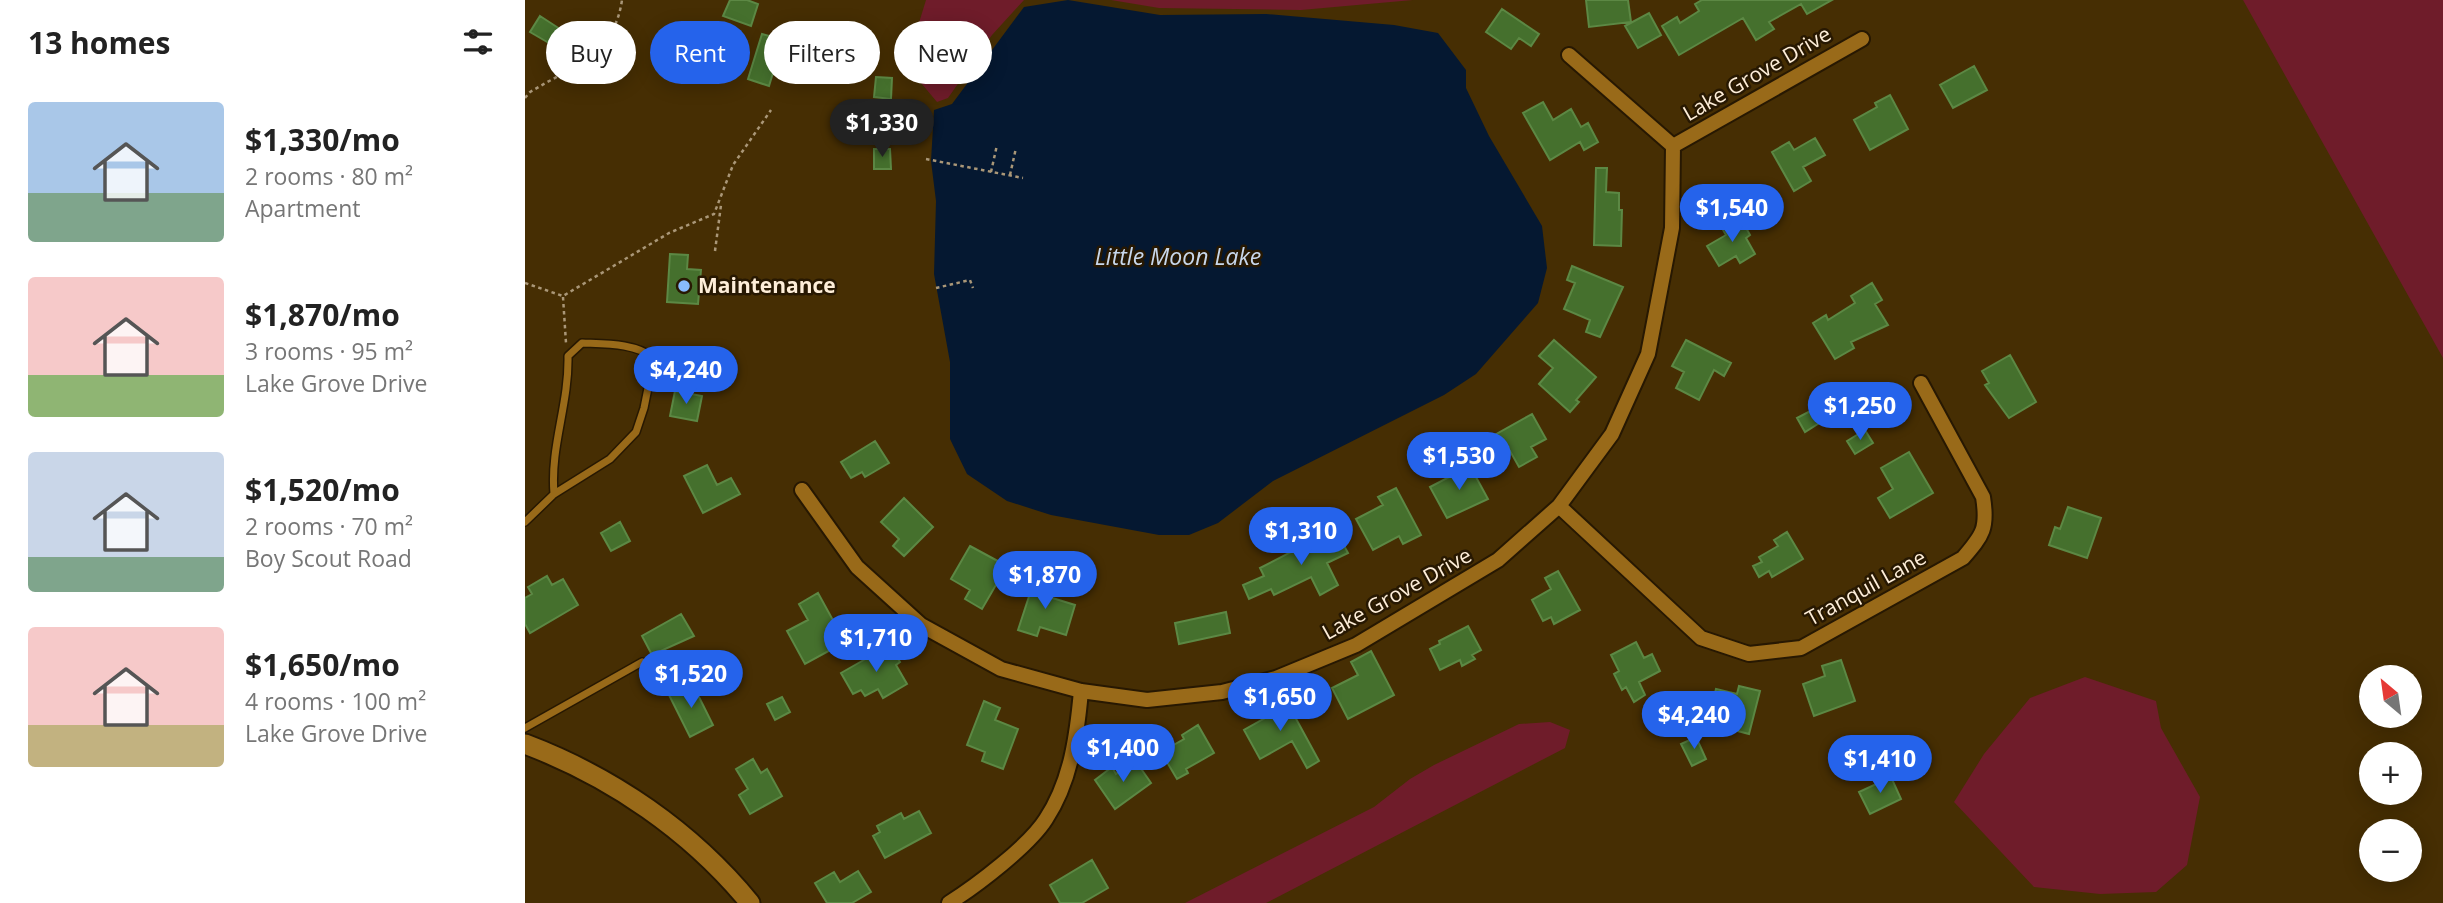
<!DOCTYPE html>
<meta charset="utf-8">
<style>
:root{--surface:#fff;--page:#f6f6f6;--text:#222;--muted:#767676;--accent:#2563eb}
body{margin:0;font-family:"Open Sans",sans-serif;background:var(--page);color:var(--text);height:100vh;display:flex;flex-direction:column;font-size:26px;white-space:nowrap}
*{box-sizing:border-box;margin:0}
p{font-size:23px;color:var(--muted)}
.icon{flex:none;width:38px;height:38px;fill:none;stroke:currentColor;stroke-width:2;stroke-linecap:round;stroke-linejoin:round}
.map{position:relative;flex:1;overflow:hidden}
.sheet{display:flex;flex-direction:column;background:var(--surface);width:525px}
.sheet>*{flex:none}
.hud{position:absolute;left:21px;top:21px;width:665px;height:63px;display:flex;gap:14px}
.needle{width:46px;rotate:331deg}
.controls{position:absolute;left:1834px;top:665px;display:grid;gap:14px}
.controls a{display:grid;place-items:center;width:63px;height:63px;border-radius:50%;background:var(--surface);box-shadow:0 4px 18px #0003;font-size:35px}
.price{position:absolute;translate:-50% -60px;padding:0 16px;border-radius:24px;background:var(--accent);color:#fff;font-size:23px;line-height:46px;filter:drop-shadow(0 2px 4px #0008)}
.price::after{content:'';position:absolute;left:50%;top:42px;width:21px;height:16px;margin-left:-10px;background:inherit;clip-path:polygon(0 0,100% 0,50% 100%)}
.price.active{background:#222;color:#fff}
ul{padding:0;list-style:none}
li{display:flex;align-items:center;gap:21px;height:175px;padding:0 28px}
li span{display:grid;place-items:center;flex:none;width:196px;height:140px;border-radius:7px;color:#555}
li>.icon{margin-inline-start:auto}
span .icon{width:84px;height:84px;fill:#fffc;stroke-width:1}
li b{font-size:30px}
h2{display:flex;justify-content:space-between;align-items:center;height:84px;padding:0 28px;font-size:30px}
.tag{padding:0 24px;border-radius:32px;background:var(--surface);box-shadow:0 4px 18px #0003;font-size:24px;line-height:63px}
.tag.active{background:var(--accent);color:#fff}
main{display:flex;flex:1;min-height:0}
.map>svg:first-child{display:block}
.green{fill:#6f1c2a}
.water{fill:#051831}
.building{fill:#45702d;stroke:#5c8844;stroke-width:2}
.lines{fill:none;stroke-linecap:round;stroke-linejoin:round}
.lane-casing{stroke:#271802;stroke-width:10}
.street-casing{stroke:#271802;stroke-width:18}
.secondary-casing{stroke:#271802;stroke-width:23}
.path{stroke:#aa9778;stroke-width:2.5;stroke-dasharray:3.5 3.5;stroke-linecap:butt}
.lane{stroke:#996a19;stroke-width:7}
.street{stroke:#996a19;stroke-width:14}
.secondary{stroke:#996a19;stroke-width:19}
.poi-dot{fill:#88bafc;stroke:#271802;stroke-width:2.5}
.labels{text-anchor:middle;stroke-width:5;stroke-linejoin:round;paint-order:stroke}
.street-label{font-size:21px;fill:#feeed9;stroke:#271802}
.poi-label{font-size:21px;font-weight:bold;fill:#feeed9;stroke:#271802;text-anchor:start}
.water-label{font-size:23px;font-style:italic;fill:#c7d7ec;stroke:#271802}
</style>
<main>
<section class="sheet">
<h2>13 homes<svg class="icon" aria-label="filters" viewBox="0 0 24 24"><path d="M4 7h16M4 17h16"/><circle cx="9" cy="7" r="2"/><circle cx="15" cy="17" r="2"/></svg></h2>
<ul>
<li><span style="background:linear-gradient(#a9c7e8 65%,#7fa58c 0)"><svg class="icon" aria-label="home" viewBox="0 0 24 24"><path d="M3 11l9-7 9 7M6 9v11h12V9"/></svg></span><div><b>$1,330/mo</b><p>2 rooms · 80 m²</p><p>Apartment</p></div></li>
<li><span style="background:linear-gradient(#f6c9c9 70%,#8fb573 0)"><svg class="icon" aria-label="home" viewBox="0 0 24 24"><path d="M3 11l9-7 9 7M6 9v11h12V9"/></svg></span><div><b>$1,870/mo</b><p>3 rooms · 95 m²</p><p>Lake Grove Drive</p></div></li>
<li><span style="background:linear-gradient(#c9d6e8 75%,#7fa58c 0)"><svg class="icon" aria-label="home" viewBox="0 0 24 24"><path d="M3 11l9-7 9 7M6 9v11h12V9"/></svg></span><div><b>$1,520/mo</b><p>2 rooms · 70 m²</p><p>Boy Scout Road</p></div></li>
<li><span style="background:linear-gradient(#f6c9c9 70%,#c2b280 0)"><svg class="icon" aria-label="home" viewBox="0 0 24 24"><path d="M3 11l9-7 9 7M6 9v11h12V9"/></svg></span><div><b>$1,650/mo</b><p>4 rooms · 100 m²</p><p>Lake Grove Drive</p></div></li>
</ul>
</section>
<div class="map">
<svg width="1918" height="903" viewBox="0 0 1918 903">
<rect width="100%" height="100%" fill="#462e03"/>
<!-- green -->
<path class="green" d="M401,0H499L467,35L423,98L412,102L381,65Z
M586,0H888L776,10L634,8Z
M1718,0H1918V358Z
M1560,677L1631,701L1636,728L1675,797L1662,865L1631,892L1575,894L1509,887L1429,802L1459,754L1505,698Z
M1025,722L1045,730L1040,748L741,903H660L849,807L885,779L909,765L994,724Z"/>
<!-- water -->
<path class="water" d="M543,0L635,15L741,14L869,25L913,33L941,70V88L964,136L1017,226L1022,268L1013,303L951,374L919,395L748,481L693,523L664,535H634L526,515L482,501L442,474L425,439V362L409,274L411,201L406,161L409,110L427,104L499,7Z"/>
<!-- building -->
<path class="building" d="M205,0H222L233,4L226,26L198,16Z
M1061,0H1103L1106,22L1064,27Z
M1177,0H1307L1282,14L1276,4L1244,22L1249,29L1231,40L1218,18L1154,55L1137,26L1152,17L1155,23L1174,11L1170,4Z
M977,9L1014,34L1006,46L994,38L986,49L961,32Z
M1124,13L1136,35L1113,48L1100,26Z
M15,16L38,31L29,46L5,32Z
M237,34L258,40L244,86L223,79Z
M322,46L340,69L328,78L310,55Z
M1449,66L1462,90L1428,108L1415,85Z
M351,77L367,78L366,99L349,97Z
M1365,95L1383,129L1345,150L1329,120L1352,107L1350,103Z
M1018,102L1028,120L1046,109L1056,127L1063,123L1073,142L1059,150L1055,142L1025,160L998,113Z
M1290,138L1300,155L1278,167L1286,181L1269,191L1247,152L1264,142L1269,150Z
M349,149H365L366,169H349Z
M1071,168H1082L1081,192L1094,193V210H1097L1096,246L1069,245Z
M1215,217L1225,235L1221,238L1230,254L1215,263L1211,256L1194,266L1182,246L1201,235L1197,228Z
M145,254L163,255L162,269L176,270L173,304L142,302Z
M1047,266L1098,287L1075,337L1061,332L1065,320L1039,309L1050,283L1042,280Z
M1347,283L1357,300L1350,304L1363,325L1326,342L1329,348L1310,359L1288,323L1301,315L1303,320L1330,303L1326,296Z
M1029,340L1071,377L1051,400L1054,402L1045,412L1014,384L1028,368L1014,356Z
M1161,340L1206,363L1199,376L1189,370L1174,400L1151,388L1159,372L1147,366Z
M1485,355L1511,402L1484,418L1460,385L1464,383L1457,371Z
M150,391L177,396L172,421L145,416Z
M1289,409L1296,422L1280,432L1272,418Z
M1007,414L1021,439L1006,447L1012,457L994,467L985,451L962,464L952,445Z
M1340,430L1348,443L1330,454L1322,441Z
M350,441L364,463L340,477L337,472L326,478L316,462Z
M1384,452L1408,493L1365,518L1353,498L1368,489L1356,468Z
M182,465L192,485L206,478L215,494L178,513L159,476Z
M945,466L963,499L922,518L905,487Z
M871,488L896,535L878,544L874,536L848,550L831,519L858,505L853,497Z
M379,498L408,527L379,556L368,546L374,539L356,522Z
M1543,507L1576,518L1562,558L1524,545L1530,527L1535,529Z
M95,522L105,541L86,551L76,533Z
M810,529L823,553L802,563L813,585L795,595L786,577L749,595L746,589L724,599L718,585L739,576L735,568Z
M1262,532L1278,559L1247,577L1244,571L1234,577L1228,566L1237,562L1234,557L1253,546L1249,540Z
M445,546L482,566L457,609L440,599L445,590L426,579Z
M1033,571L1055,610L1029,624L1026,617L1018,621L1007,600L1026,589L1020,578Z
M511,575L526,580L521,596L550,605L541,635L515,627L512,636L493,630Z
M22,576L27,585L38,579L53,605L5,633L0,624V598L7,594L3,587Z
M293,593L320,642L280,664L262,631L283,620L274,604Z
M701,612L705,633L654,644L650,623Z
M156,614L169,636L127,655L117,636Z
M943,626L956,650L947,655L950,659L937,666L935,660L915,670L905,649L915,644L914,641Z
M1111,642L1119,658L1127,654L1135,671L1114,682L1120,695L1109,702L1101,687L1097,690L1089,674L1094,671L1086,655Z
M365,645L375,662L371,665L382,684L358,698L353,689L340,696L336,690L328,694L316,673Z
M846,651L869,695L823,719L807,688L833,675L826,662Z
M1316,660L1330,701L1289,716L1278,684L1300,676L1297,666Z
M167,683L188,725L165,737L144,695Z
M1214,686L1235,691L1224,734L1182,723L1191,689L1212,694Z
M757,693L794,761L782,768L767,741L735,759L719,730L749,713L743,701Z
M257,697L265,712L250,720L242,704Z
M459,701L475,708L470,720L493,729L478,769L457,761L460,752L442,745Z
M1132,703L1142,722L1129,729L1119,709Z
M673,725L689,753L661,769L663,773L652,779L636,752L659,739L657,735Z
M1171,737L1181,759L1167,766L1156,744Z
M228,759L236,773L242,769L257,796L225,814L214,795L223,789L211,769Z
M610,760L626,783L590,809L570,780L587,767L591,774Z
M1366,777L1376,799L1345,814L1334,792Z
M394,811L406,833L360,858L348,836L355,832L352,826L376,813L379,819Z
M567,860L583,888L557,903H535L525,885Z
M333,871L346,892L327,903H302L290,883L309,872L315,882Z"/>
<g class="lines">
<!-- lane casing -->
<g class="lane-casing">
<path id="lane" d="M0,522L29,494L85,459L111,432L119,408L129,358C110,343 81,344 57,343L43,356C44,405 25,446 29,494
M0,728L117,662"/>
</g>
<!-- street casing -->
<g class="street-casing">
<path id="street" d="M1148,146L1337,39
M277,490L332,567L396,625L476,669L556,691L622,700L697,692L751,678L831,645L973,560L1034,506L1087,434L1123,354L1147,228L1148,146L1044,55
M1034,506L1176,638L1224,654L1276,648L1438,558C1458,535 1463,528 1458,497L1396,383
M424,903C451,886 504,846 521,819C546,781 552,735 556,691"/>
</g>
<!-- secondary casing -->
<g class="secondary-casing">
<path id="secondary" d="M0,744C87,777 166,831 225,903"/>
</g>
<!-- path -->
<path class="path" d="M0,98L5,92C48,66 89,55 97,0
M401,159L498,178
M466,172L472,145
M485,175L491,148
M190,251L196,205
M0,283L38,296L144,233L189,214L208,165L246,110
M411,288L445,280L448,288
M38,297L41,343"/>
<!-- lane -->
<use href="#lane" class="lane"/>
<!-- street -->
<use href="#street" class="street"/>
<!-- secondary -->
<use href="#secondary" class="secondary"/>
</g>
<!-- markers -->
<circle class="poi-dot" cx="159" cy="286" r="7"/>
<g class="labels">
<!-- street labels -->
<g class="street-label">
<text transform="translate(1232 74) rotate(-30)" y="7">Lake Grove Drive</text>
<text transform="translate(1341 588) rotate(-29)" y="7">Tranquil Lane</text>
<text transform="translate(872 594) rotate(-29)" y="7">Lake Grove Drive</text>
</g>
<!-- poi labels -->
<g class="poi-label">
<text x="173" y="293">Maintenance</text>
</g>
<!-- water labels -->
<g class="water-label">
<text x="653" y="265">Little Moon Lake</text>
</g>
</g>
</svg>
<div class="controls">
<a><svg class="needle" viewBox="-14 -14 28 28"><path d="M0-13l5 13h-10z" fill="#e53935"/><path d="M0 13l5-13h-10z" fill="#767676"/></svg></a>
<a>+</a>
<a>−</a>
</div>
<b class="price active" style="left:357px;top:159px">$1,330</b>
<b class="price" style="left:1207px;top:244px">$1,540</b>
<b class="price" style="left:161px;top:406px">$4,240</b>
<b class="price" style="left:1335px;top:442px">$1,250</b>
<b class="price" style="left:934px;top:492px">$1,530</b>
<b class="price" style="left:776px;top:567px">$1,310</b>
<b class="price" style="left:520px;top:611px">$1,870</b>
<b class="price" style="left:351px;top:674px">$1,710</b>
<b class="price" style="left:166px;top:710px">$1,520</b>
<b class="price" style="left:755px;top:733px">$1,650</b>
<b class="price" style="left:1169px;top:751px">$4,240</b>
<b class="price" style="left:598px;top:784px">$1,400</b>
<b class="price" style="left:1355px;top:795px">$1,410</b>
<div class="hud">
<a class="tag">Buy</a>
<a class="tag active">Rent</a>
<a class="tag">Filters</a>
<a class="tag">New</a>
</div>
</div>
</main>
